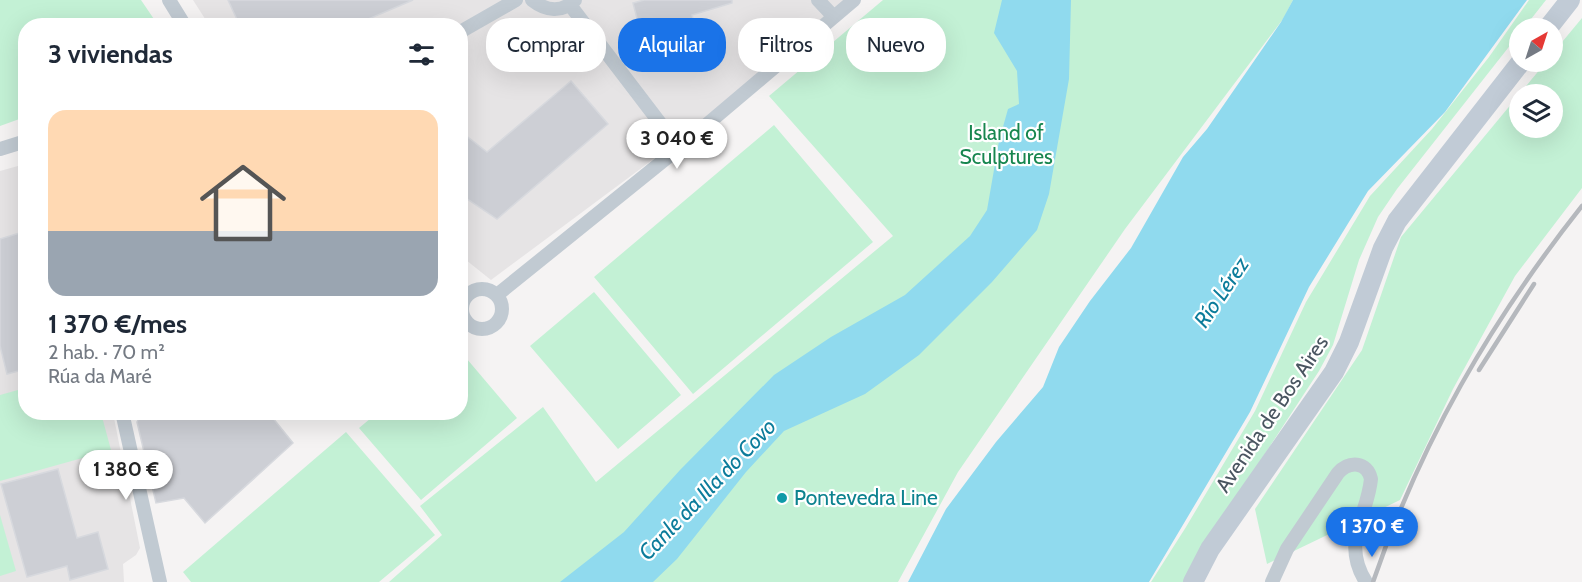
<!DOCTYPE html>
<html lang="es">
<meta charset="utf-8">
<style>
:root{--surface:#fff;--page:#f2f2f3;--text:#1f2937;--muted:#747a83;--line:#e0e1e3;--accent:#1a73e8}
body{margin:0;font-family:Cabin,sans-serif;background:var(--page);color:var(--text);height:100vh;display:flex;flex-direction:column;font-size:22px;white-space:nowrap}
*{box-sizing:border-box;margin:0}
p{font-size:20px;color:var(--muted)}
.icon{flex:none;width:33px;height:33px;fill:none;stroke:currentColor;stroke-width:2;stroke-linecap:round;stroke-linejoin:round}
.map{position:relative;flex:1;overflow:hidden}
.drawer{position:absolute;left:18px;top:18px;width:450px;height:402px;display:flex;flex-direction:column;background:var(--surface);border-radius:24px;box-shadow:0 6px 24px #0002}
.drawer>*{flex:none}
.hud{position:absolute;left:486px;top:18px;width:570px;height:54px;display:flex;gap:12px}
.needle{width:39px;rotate:39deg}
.fabs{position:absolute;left:1509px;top:18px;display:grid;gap:12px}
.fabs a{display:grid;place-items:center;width:54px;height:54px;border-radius:50%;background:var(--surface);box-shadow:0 6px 24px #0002;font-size:30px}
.price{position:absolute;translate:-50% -51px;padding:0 14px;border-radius:21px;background:#fff;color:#222;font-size:20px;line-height:39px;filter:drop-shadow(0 2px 3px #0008)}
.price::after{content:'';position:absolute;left:50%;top:36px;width:18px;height:14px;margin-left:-9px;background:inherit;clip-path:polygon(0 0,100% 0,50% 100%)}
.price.active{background:var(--accent);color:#fff}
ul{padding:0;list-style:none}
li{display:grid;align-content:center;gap:12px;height:318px;padding:0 30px}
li+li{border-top:2px solid var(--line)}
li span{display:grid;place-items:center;height:186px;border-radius:18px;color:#555}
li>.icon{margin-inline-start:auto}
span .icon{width:108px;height:108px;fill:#fffc;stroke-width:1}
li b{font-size:26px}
h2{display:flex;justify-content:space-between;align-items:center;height:72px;padding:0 30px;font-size:26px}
.tag{padding:0 21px;border-radius:24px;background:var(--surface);box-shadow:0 6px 24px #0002;font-size:21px;line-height:54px}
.tag.active{background:var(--accent);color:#fff}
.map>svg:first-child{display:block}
.education{fill:#e6e4e5}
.green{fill:#c3f1d5;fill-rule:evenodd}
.water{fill:#90daee}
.building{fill:#cdcfd5;stroke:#d7d9de;stroke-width:1.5}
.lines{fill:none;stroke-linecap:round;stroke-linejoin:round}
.street{stroke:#c1cad2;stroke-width:14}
.secondary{stroke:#c1cbd6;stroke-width:20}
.rail{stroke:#b5b8bd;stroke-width:4.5}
.culture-dot{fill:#0f9aa8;stroke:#fff;stroke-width:2}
.labels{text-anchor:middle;stroke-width:4.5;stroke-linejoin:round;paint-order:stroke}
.park-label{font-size:21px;fill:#17864f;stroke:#fff}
.street-label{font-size:21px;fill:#4a5661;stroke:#fff}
.culture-label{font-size:21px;fill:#0d838f;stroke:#fff;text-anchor:start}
.water-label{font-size:22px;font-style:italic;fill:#0c7c9b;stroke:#fff}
</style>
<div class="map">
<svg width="1582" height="582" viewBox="0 0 1582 582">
<rect width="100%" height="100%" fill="#f5f3f3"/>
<!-- education -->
<path class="education" d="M193,0H858L702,123L491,280L461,256L460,26L209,25Z
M25,164L26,412L113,413L140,548L136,555L123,564L124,582H0V171Z"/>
<!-- green -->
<path class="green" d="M0,0H141L158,25L26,26L25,117L0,126Z
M883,0H1293L1283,19L1125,229L958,472L898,582H389L442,535L420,506L543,407L596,482L893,236L769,96Z
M1529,0H1546L1524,28H1520L1519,34L1397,189L1378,217L1359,260L1333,345L1319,371L1206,544L1188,582H1151L1186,527L1255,411L1306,302L1370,196L1432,129L1489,57Z
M1582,18V188L1515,276L1453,389L1400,500L1267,564L1255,509L1362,350L1401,237L1546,62H1552L1553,53ZM1520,94H1552V128H1520Z
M774,125L873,242L693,394L594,277Z
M594,292L681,395L618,449L530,346Z
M461,352L517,418L421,500L359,428L377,413L460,412Z
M25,388L26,412L101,413L111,450L0,481V395Z
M346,432L435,535L379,582H191L183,572Z
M0,515L16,571L0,576Z"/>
<!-- water -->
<path class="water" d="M1002,0H1071L1069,79L1049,194L1037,230L992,282L919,355L865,394L784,431L746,472L677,559L653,582H560L624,532L680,470L774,375L831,337L905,295L970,236L987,210L999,141L1008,109L1019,104L1017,71L994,33Z
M1293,0H1527L1445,112L1368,191L1309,287L1250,412L1149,582H908L946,509L996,442L1043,387L1059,347L1090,301L1131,248L1183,157L1207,129L1281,22Z"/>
<!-- building -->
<path class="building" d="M228,0H413L352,26H240Z
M644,0H732V3L692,15L703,52L676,60L665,22L640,30L633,3Z
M571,81L608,124L497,219L460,194V131L487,152Z
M26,231V369L7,374L0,346V239Z
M142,412H149L152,416L158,412H268L293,443L205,523L184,498L156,503L137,422Z
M58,469L77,538L98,532L108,569L70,580L67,566L27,577L1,484Z"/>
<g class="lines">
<!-- street -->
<path class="street" d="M169,0L185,26
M532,0C546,11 562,13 575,0
M818,0L834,17
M570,5L679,148
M460,32L516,0
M0,149L26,141
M462 309a20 20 0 1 1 40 0a20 20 0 1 1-40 0Z
M497,295L679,148L854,0
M122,412L160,582
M1272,582L1287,549L1338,473C1349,461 1367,461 1371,479C1367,518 1341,542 1366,582"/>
<!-- secondary -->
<path class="secondary" d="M1548,28L1570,0
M1193,582L1210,549L1334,372L1349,342L1383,248L1397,221L1521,62"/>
<!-- rail -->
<path class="rail" d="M1479,370L1534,284
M1373,582C1421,442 1490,322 1582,206"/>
</g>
<!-- markers -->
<circle class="culture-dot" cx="782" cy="498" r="6"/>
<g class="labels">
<!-- park labels -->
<g class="park-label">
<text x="1006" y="140">Island of<tspan x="1006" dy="24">Sculptures</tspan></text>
</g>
<!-- street labels -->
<g class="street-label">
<text transform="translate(1272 414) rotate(-56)" y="7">Avenida de Bos Aires</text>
</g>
<!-- culture labels -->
<g class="culture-label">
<text x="794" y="505">Pontevedra Line</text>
</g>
<!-- water labels -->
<g class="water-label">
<text transform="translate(1221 292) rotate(-56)" y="8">Río Lérez</text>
<text transform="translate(707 489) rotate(-46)" y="8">Canle da Illa do Covo</text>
</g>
</g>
</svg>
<div class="fabs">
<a><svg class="needle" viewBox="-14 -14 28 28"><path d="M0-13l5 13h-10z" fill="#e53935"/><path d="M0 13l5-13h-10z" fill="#747a83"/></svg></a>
<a><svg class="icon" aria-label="layers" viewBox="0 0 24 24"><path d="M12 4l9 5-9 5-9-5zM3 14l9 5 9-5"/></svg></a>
</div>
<b class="price" style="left:677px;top:170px">3 040 €</b>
<b class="price" style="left:126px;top:501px">1 380 €</b>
<b class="price active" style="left:1372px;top:558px">1 370 €</b>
<div class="hud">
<a class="tag">Comprar</a>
<a class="tag active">Alquilar</a>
<a class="tag">Filtros</a>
<a class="tag">Nuevo</a>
</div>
<section class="drawer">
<h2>3 viviendas<svg class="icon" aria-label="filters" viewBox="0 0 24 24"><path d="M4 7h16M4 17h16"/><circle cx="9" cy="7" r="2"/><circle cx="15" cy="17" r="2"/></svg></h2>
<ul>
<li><span style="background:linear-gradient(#ffd9b3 65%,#9aa5b1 0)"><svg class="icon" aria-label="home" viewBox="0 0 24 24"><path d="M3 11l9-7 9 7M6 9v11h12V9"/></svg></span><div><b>1 370 €/mes</b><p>2 hab. · 70 m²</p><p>Rúa da Maré</p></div></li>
</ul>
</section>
</div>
